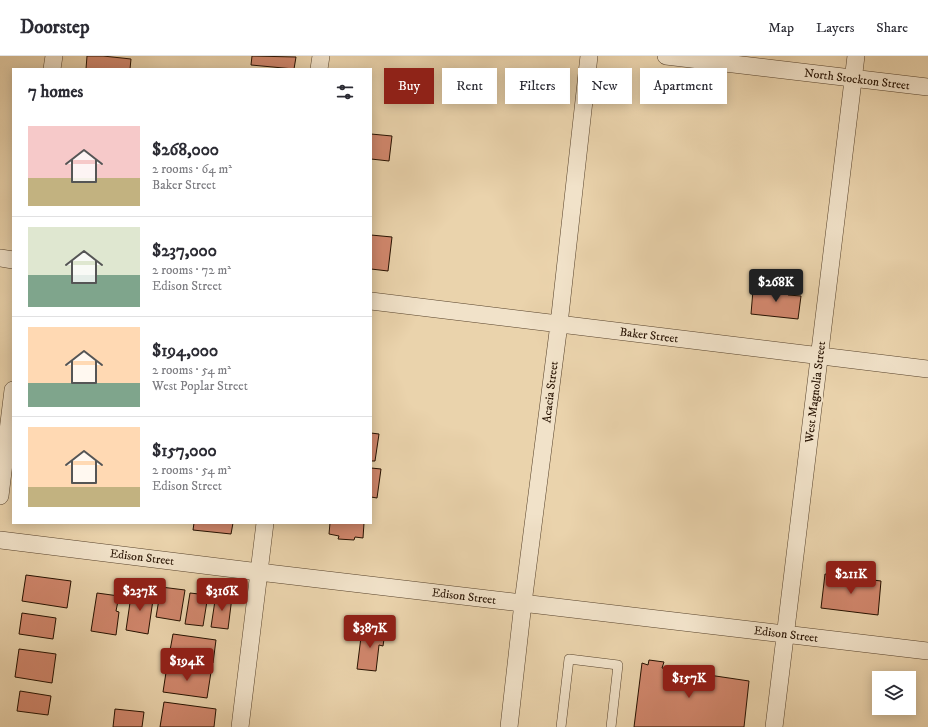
<!DOCTYPE html>
<meta charset="utf-8">
<style>
:root{--surface:#fff;--page:#f2f2f3;--text:#2b2b33;--muted:#7c7c81;--line:#e1e1e2;--accent:#8f2418}
body{margin:0;font-family:"IM FELL DW Pica",serif;background:var(--page);color:var(--text);height:100vh;display:flex;flex-direction:column;font-size:15px;white-space:nowrap}
*{box-sizing:border-box;margin:0}
p{font-size:13px;color:var(--muted)}
.icon{flex:none;width:22px;height:22px;fill:none;stroke:currentColor;stroke-width:2;stroke-linecap:round;stroke-linejoin:round}
.map{position:relative;flex:1;overflow:hidden}
.side{position:absolute;left:12px;top:12px;width:360px;height:456px;display:flex;flex-direction:column;background:var(--surface);border-radius:0px;box-shadow:0 2px 10px #0003}
.side>*{flex:none}
.banner{position:absolute;left:384px;top:12px;width:380px;height:36px;display:flex;gap:8px}
.tools{position:absolute;left:872px;top:615px;display:grid;gap:8px}
.tools a{display:grid;place-items:center;width:44px;height:44px;border-radius:0px;background:var(--surface);box-shadow:0 2px 10px #0003;font-size:20px}
.price{position:absolute;translate:-50% -34px;padding:0 9px;border-radius:4px;background:var(--accent);color:#fff;font-size:13px;line-height:26px;filter:drop-shadow(0 1px 2px #0008)}
.price::after{content:'';position:absolute;left:50%;top:24px;width:12px;height:9px;margin-left:-6px;background:inherit;clip-path:polygon(0 0,100% 0,50% 100%)}
.price.current{background:#222;color:#fff}
ul{padding:0;list-style:none}
li{display:flex;align-items:center;gap:12px;height:100px;padding:0 16px}
li+li{border-top:1px solid var(--line)}
li span{display:grid;place-items:center;flex:none;width:112px;height:80px;border-radius:0px;color:#555}
li>.icon{margin-inline-start:auto}
span .icon{width:48px;height:48px;fill:#fffc;stroke-width:1}
li b{font-size:17px}
h2{display:flex;justify-content:space-between;align-items:center;height:48px;padding:0 16px;font-size:17px}
.pill{padding:0 14px;border-radius:0px;background:var(--surface);box-shadow:0 2px 10px #0003;font-size:14px;line-height:36px}
.pill.current{background:var(--accent);color:#fff}
header{display:flex;align-items:center;gap:24px;box-sizing:border-box;height:56px;padding:0 20px;background:var(--surface);border-bottom:1px solid var(--line)}
header strong{font-size:19px}
nav{display:flex;gap:22px;margin-inline-start:auto;font-size:14px}
.map>svg:first-child{display:block}
.building{fill:#d1876d;stroke:#261100}
.lines{fill:none;stroke-linecap:round;stroke-linejoin:round}
.service-casing{stroke:#57422b;stroke-width:10}
.minor-casing{stroke:#57422b;stroke-width:18}
.service{stroke:#f1e2c9;stroke-width:9}
.minor{stroke:#f1e2c9;stroke-width:17}
.labels{text-anchor:middle;stroke-width:4;stroke-linejoin:round;paint-order:stroke}
.street-label{font-size:12px;fill:#261100;stroke:#f1e2c9}
</style>
<header>
<strong>Doorstep</strong>
<nav><a>Map</a><a>Layers</a><a>Share</a></nav>
</header>
<div class="map">
<svg width="928" height="671" viewBox="0 0 928 671">
<rect width="100%" height="100%" fill="#ead3ac"/>
<filter id="stains"><feTurbulence type="fractalNoise" baseFrequency=".005" numOctaves="4"/><feColorMatrix values="0 0 0 0 .2 0 0 0 0 .09 0 0 0 0 .02 0 0 0 .5 -.17"/></filter>
<radialGradient id="worn" r=".72"><stop offset=".6" stop-color="#630" stop-opacity="0"/><stop offset="1" stop-color="#630" stop-opacity=".3"/></radialGradient>
<!-- building -->
<path class="building" d="M87,0H103L131,3L130,13H86Z
M252,0L296,1L294,13L251,9Z
M371,78L392,80L389,105L371,103Z
M371,179L392,181L388,215L371,213Z
M764,230L788,233V239L801,240L798,263L751,258L753,234L764,236Z
M371,377L379,378L375,405H371Z
M371,412L381,413L377,442L371,441Z
M194,467H233L231,478L193,474Z
M330,467H364L363,482L355,481L354,484L338,483L339,480L329,478Z
M825,518L881,525L878,559L821,552Z
M26,519L71,525L67,552L22,545Z
M161,531L185,534L180,565L156,561Z
M132,533L154,537L148,578L126,574Z
M97,537L119,540L116,555L119,556L116,579L91,575Z
M190,537L208,539L203,570L185,568Z
M216,538L232,541L228,573L211,571Z
M22,557L56,562L53,583L19,578Z
M362,573L385,576L383,590L379,589L376,615L357,613Z
M173,578L216,584L213,607L169,600Z
M19,593L56,598L52,627L15,621Z
M649,604L664,606L662,612L749,625L744,671H634L642,607L648,609Z
M167,610L211,616L207,642L163,636Z
M20,635L51,640L48,659L17,655Z
M164,646L216,653L214,671H160Z
M115,653L144,656L142,671H113Z"/>
<g class="lines">
<!-- service casing -->
<g class="service-casing">
<path id="service" d="M561,671L569,603L618,609L611,671"/>
</g>
<!-- minor casing -->
<g class="minor-casing">
<path id="minor" d="M666,0L928,31
M52,13L54,0
M319,13L321,0
M0,202L13,204
M371,245L928,313
M0,440L13,334
M0,484L259,516L928,595
M240,671L265,467
M509,671L523,547L559,268L589,0
M774,671L856,0"/>
</g>
<!-- service -->
<use href="#service" class="service"/>
<!-- minor -->
<use href="#minor" class="minor"/>
</g>
<g class="labels">
<!-- street labels -->
<g class="street-label">
<text transform="translate(857 23) rotate(7)" y="4">North Stockton Street</text>
<text transform="translate(649 279) rotate(7)" y="4">Baker Street</text>
<text transform="translate(550 336) rotate(-83)" y="4">Acacia Street</text>
<text transform="translate(815 336) rotate(-83)" y="4">West Magnolia Street</text>
<text transform="translate(142 501) rotate(7)" y="4">Edison Street</text>
<text transform="translate(464 540) rotate(7)" y="4">Edison Street</text>
<text transform="translate(786 578) rotate(7)" y="4">Edison Street</text>
</g>
</g>
<rect width="100%" height="100%" filter="url(#stains)"/>
<rect width="100%" height="100%" fill="url(#worn)"/>
</svg>
<div class="tools">
<a><svg class="icon" aria-label="layers" viewBox="0 0 24 24"><path d="M12 4l9 5-9 5-9-5zM3 14l9 5 9-5"/></svg></a>
</div>
<b class="price current" style="left:776px;top:247px">$268K</b>
<b class="price" style="left:851px;top:539px">$211K</b>
<b class="price" style="left:140px;top:556px">$237K</b>
<b class="price" style="left:222px;top:556px">$316K</b>
<b class="price" style="left:370px;top:593px">$387K</b>
<b class="price" style="left:187px;top:626px">$194K</b>
<b class="price" style="left:689px;top:643px">$157K</b>
<div class="banner">
<a class="pill current">Buy</a>
<a class="pill">Rent</a>
<a class="pill">Filters</a>
<a class="pill">New</a>
<a class="pill">Apartment</a>
</div>
<section class="side">
<h2>7 homes<svg class="icon" aria-label="filters" viewBox="0 0 24 24"><path d="M4 7h16M4 17h16"/><circle cx="9" cy="7" r="2"/><circle cx="15" cy="17" r="2"/></svg></h2>
<ul>
<li><span style="background:linear-gradient(#f6c9c9 65%,#c2b280 0)"><svg class="icon" aria-label="home" viewBox="0 0 24 24"><path d="M3 11l9-7 9 7M6 9v11h12V9"/></svg></span><div><b>$268,000</b><p>2 rooms · 64 m²</p><p>Baker Street</p></div></li>
<li><span style="background:linear-gradient(#dfe7d0 60%,#7fa58c 0)"><svg class="icon" aria-label="home" viewBox="0 0 24 24"><path d="M3 11l9-7 9 7M6 9v11h12V9"/></svg></span><div><b>$237,000</b><p>2 rooms · 72 m²</p><p>Edison Street</p></div></li>
<li><span style="background:linear-gradient(#ffd9b3 70%,#7fa58c 0)"><svg class="icon" aria-label="home" viewBox="0 0 24 24"><path d="M3 11l9-7 9 7M6 9v11h12V9"/></svg></span><div><b>$194,000</b><p>2 rooms · 54 m²</p><p>West Poplar Street</p></div></li>
<li><span style="background:linear-gradient(#ffd9b3 75%,#c2b280 0)"><svg class="icon" aria-label="home" viewBox="0 0 24 24"><path d="M3 11l9-7 9 7M6 9v11h12V9"/></svg></span><div><b>$157,000</b><p>2 rooms · 54 m²</p><p>Edison Street</p></div></li>
</ul>
</section>
</div>
